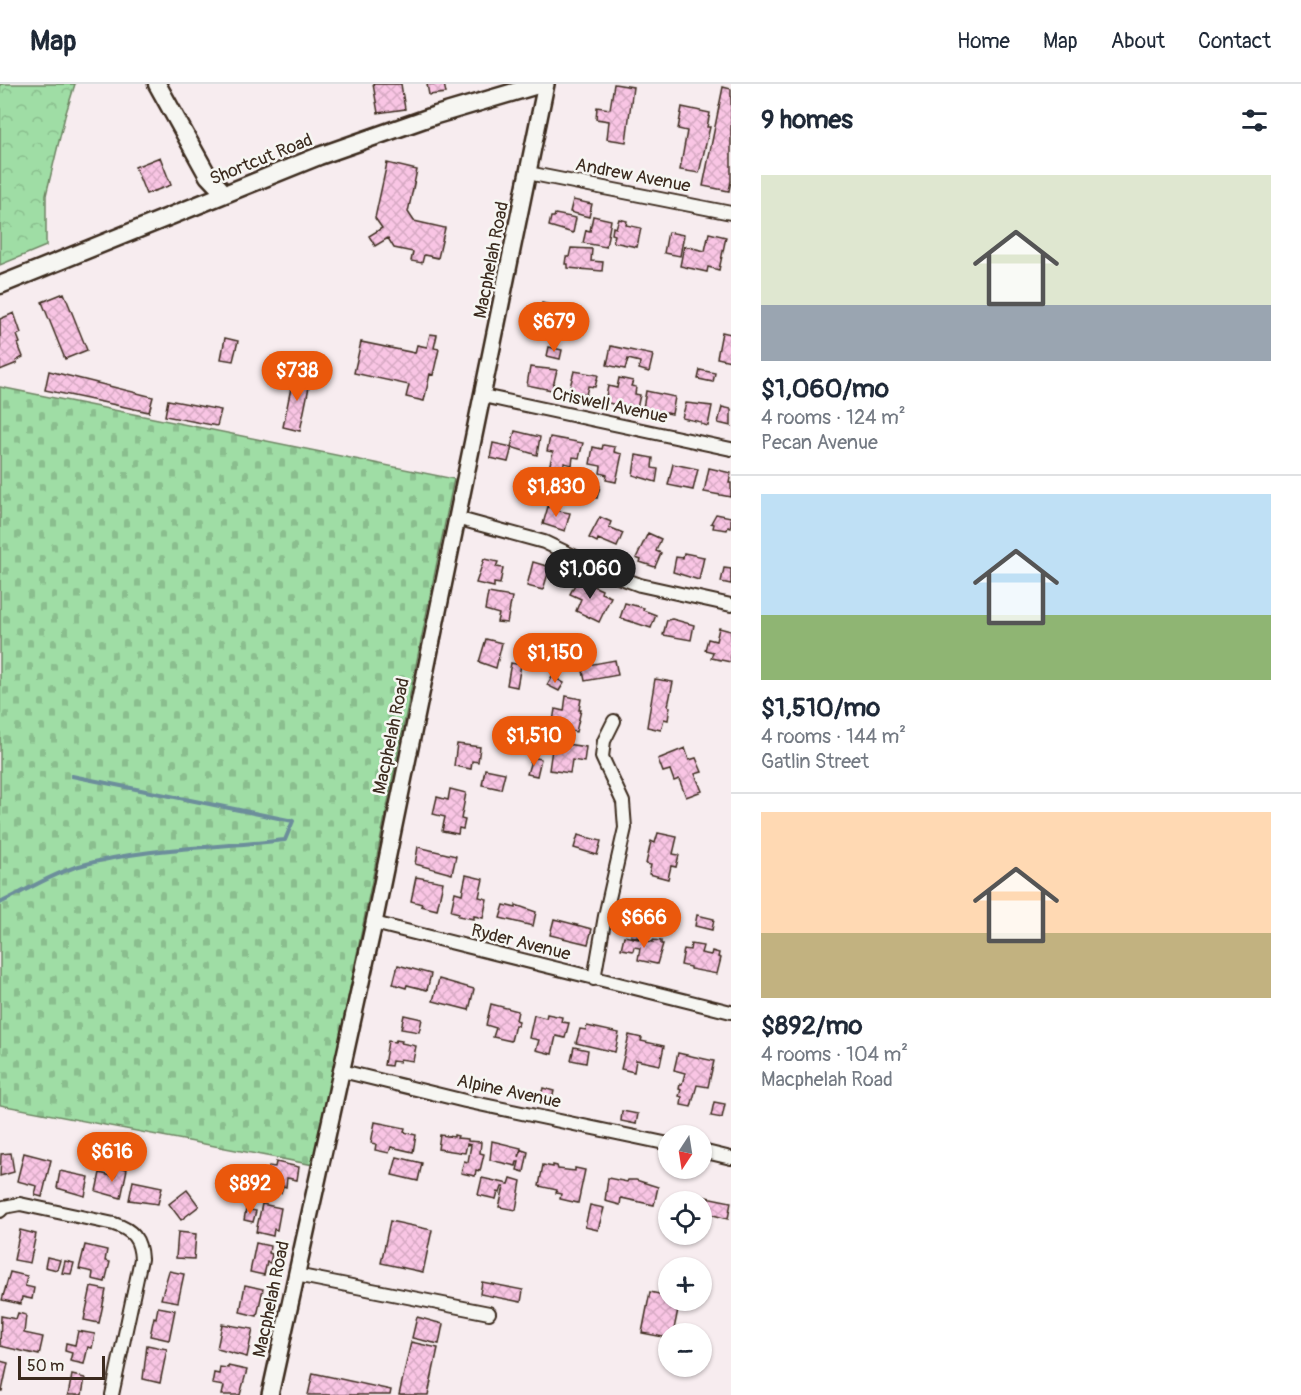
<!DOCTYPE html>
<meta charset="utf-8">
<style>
:root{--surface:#fff;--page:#f6f6f7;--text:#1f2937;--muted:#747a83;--line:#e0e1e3;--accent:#ea580c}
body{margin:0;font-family:Pangolin,sans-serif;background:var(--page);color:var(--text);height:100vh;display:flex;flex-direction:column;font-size:22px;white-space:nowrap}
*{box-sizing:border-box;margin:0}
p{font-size:20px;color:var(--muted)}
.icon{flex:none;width:33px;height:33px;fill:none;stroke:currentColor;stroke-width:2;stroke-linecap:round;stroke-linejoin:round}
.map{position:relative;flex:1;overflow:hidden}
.details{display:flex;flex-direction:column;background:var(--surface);width:570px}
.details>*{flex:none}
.needle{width:39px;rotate:192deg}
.tools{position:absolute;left:658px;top:1041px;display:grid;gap:12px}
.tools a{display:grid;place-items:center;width:54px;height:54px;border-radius:50%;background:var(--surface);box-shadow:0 2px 4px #0004;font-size:30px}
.scale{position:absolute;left:18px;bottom:15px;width:87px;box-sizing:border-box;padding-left:6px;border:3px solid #3b2a1e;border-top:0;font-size:16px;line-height:21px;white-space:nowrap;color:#3b2a1e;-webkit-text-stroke:4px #f6f6f2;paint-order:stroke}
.price{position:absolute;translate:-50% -51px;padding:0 14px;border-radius:21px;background:var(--accent);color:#fff;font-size:20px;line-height:39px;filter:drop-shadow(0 2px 3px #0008)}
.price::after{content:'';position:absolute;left:50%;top:36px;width:18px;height:14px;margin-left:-9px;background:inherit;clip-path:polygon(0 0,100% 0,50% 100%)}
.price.selected{background:#222;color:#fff}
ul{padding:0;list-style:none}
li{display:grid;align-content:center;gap:12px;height:318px;padding:0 30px}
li+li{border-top:2px solid var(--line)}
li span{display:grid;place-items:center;height:186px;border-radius:0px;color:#555}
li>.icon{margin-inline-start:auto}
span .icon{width:108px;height:108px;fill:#fffc;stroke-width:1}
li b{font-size:26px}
h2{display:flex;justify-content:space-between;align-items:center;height:72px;padding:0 30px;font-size:26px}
header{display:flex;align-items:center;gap:36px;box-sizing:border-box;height:84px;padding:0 30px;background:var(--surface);border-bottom:2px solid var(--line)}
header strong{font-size:28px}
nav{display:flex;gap:33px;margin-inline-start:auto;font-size:21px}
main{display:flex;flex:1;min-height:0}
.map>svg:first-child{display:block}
.forest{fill:url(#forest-crowns);stroke:#6d8462;stroke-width:1.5}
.cemetery{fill:url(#cemetery-stones);stroke:#6d8462;stroke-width:1.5}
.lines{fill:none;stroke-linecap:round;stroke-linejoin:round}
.stream{stroke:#6c8e9b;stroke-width:4}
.building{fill:url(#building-cross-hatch);stroke:#3b2a1e;stroke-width:1.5}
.minor-casing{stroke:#3b2a1e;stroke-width:16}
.tertiary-casing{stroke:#3b2a1e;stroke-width:20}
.secondary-casing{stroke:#3b2a1e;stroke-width:21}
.minor{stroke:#f6f6f2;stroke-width:12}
.tertiary{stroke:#f6f6f2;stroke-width:15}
.secondary{stroke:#f6f6f2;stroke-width:16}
.labels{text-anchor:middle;stroke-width:5;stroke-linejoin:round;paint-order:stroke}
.street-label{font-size:18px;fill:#3b2a1e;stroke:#f6f6f2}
</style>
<header>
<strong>Map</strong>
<nav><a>Home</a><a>Map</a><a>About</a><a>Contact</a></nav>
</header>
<main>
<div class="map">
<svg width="731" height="1311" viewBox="0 0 731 1311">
<defs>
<pattern id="forest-crowns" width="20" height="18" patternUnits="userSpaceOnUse" patternTransform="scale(1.5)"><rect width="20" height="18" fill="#9fdda5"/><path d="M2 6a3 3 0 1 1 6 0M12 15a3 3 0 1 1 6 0" fill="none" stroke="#8abe8e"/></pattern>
<pattern id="cemetery-stones" width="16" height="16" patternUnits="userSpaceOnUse" patternTransform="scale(1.5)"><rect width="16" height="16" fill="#9fdda5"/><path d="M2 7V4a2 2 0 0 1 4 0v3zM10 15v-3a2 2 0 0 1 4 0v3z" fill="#8abe8e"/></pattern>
<pattern id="building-cross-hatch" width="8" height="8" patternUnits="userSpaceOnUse" patternTransform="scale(1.5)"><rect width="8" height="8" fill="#f9c5e4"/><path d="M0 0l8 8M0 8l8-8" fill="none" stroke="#d6a9c3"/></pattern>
</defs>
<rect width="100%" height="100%" fill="#f7ecef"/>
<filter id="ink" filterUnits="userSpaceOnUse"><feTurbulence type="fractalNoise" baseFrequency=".0167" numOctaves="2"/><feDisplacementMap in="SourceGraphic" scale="12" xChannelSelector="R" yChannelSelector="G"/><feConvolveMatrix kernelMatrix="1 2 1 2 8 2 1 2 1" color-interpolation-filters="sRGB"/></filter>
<g filter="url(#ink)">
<!-- forest -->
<path class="forest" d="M0,0H75L65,32L46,111V162L0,181Z"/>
<!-- cemetery -->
<path class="cemetery" d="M0,303L454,395L314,1081L0,1021Z"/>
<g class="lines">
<!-- stream -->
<path class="stream" d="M0,819C23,808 56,788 79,782C146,763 216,764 285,756L293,737L72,692"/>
</g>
<!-- building -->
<path class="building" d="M373,0H401L405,25L378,29Z
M427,0H444L446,9L429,11Z
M614,0L633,3L626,58L607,55L609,37L596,35L597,23L610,25Z
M723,3L731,5V97L729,107L703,102Z
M682,23L710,29L707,43H710L699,89L680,86L687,47L678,45Z
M160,73L171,101L146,110L135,83Z
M387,79L417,86L408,128L414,137L445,144L438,174L424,171L422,179L411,177L413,168L394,164L388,154L375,162L369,152L382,144L375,134Z
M573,116L592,120L589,133L570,128Z
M555,130L576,134L573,149L549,142L551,133H554Z
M593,132L611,136L606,163L583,159L586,146L590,147Z
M619,135L627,137L626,141L641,144L637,163L613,158L615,151L612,150L613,143L616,144Z
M668,148L684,151L680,172L664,169Z
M709,149L726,153L719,186L708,183L707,188L680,182L684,162L705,167Z
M571,164L592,165L591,177L603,178L602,187L568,184V180H565L566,173H569Z
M64,209L87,266L65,275L42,218Z
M542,219L570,226L563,245L538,239Z
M14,229L21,249L17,251L20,259L18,260L23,273L16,277L17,279L0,286V235Z
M722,248L731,250V277L717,274Z
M430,250L437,251L434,264L439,265L433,291L430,290L424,317L406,313L409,301L354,289L361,258L415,269L417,261L427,263Z
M225,254L238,257L233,277L221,275Z
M611,262L653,271L649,288L639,285L640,278L628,275L625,285L607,281Z
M549,263L562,266L560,275L547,272Z
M530,283L557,286L552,306L527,301Z
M700,286L715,289L713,298L698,295Z
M49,287L153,313L149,328L45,306Z
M574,287L598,291L595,303L588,302L586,311L569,307Z
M294,289L311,293L300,347L283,343Z
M619,294L633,297L631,302L636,303L635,310L640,311L637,324L632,323L631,325L605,318L608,302L617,304Z
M646,307L675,313L672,330L643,324Z
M168,316L221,326L217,342L165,332Z
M686,319L712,322L708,342L701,340V338L682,334Z
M722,323L731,325V342L718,339Z
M515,347L540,353L537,371L511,363Z
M550,353L583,359L579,374L573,373L572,381L564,379L562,390L548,388L553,368L547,367Z
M493,359L512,363L508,378L490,374Z
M603,361L615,363L614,368L622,370L616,398L606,396L607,391L600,389L601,382L590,380L593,363L602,365Z
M636,371L653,374L652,384L658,385L656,398L633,391Z
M673,380L698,385L693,406L668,401Z
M709,384L731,389L729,399H731V413L704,408Z
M567,390L574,391L571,404L564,403Z
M582,391L597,394L595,401L600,402L597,414L578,410Z
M549,419L555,421L554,426L570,429L565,447L543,440Z
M716,430L731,433V444L728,443L727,446L713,444L714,440L711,439Z
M600,433L611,438L609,443L623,449L617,463L598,455L597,458L589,454Z
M648,449L661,455L656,467L661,469L655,483L640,478L641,476L636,474Z
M684,469L704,473L699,496L673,488L676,473L683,474Z
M484,475L498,478L496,483L503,484L500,500L494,499V503L476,499Z
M533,478L550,483L543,506L527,502Z
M724,484L731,485V500L721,498Z
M578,495L602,506L601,509L611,513L599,538L576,527L581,515L570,510Z
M488,509L512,513L507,539L497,538L499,530L485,526Z
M625,519L644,524L643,526L656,531L651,544L620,534Z
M672,535L694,541L691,556L663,551L667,536Z
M719,544L731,547V578L711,574L713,568L705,566L708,555L716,557Z
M486,555L502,559L496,584L479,578Z
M615,576L618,591L585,597L582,582Z
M511,579L521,581L517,603L507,601Z
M552,592L564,599L559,607L547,601Z
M655,595L673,598L668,622L670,623L668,636L664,635L661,646L647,643Z
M566,612L581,615L579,626H581L576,648L552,644L555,625L564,627Z
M553,658L586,663L584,678L572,676L570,689L549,686Z
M457,660L480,663L478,678L472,677L471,685L454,682Z
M685,664L689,676L696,674L702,688L695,690L702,707L686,713L679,695L674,697L670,686L663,688L658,675Z
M532,673L541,675L537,692L527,690Z
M485,685L505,689L501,705L482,701Z
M450,705L466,709L461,735L465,736L463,745L459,744L458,750L442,747L445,733L433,730L437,713L448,716Z
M658,749L677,753L673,770L679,771L676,783L671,782L668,795L649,790L651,781L646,780L651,757L655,759Z
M578,751L601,757L597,771L574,764Z
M418,763L456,772L452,790L415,780Z
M466,791L483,795L479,813L487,815L483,834L474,832V835L458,832L459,829L451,827L455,808L462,810Z
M416,793L443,798L437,826L421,822L422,820L411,817Z
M504,821L516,824V821L536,828L533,842L500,834Z
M638,824L652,827L645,855L631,852Z
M697,831L714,835L712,846L695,842Z
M554,835L592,845L588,860L550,851Z
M624,852L653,858V856L661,857V860H663L657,880L638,876L640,864L634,863L633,867L621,865Z
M691,860L703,862L701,869L711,871L712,867L719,869L718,873L721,874L717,890L690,885V883L681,881L684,865L690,866Z
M398,881L431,890L427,906L407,901L406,904L393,900Z
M439,895L474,905L469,926L433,917Z
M491,920L518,927L516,936L519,937L518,942L515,941L511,957L493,953L496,944L486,941Z
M547,930L562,933L561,938L569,939L565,954L556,952L552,970L536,966L539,956L529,954L534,931L546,934Z
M404,931L422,935L419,948L401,945Z
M587,942L619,949L615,968L576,959L580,945L586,946Z
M629,951L642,954L641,957L664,962L660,981L636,976L634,988L621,985Z
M396,956L402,957L401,959L416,962L413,977L400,975V978L392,977L391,982L384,981L388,957L395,958Z
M574,963L588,966L586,979L571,976Z
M678,969L714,977L708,1003L697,1001L691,1023L681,1021L682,1013L679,1012L681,1006L679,1005L680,1000H682L685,989L674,986Z
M543,1004L554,1007L550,1023L539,1020Z
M714,1018L725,1020L722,1034L711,1032Z
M622,1027L638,1030L636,1040L621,1037Z
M375,1038L405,1044L404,1048L416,1051L413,1068L391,1063L389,1069L375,1066L376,1060L371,1059Z
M440,1051L454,1053V1051L458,1052L457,1054L468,1055V1057L481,1058L480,1069L484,1070L480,1087L476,1086L475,1092L461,1089L464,1077L468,1078L471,1061L467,1060L465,1069L438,1065Z
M492,1057L521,1064L519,1073L522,1066L528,1068L524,1088L517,1086L519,1078H517L516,1082L490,1076Z
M11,1069L14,1088L0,1092L1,1070Z
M24,1069L51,1076L42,1113L35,1111L37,1102L17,1097Z
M397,1073L422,1079L418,1097L392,1091Z
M276,1078L299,1083L297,1096L287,1094L286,1103L283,1102L281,1109L266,1106L267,1101L261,1100L263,1087L268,1088L269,1082L275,1083Z
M543,1081L553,1083V1081L557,1082L558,1085L575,1087V1084L585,1086L578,1119L560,1115L561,1110L556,1109L557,1106L539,1102Z
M118,1083L127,1085L121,1114L96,1107L100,1089L115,1093Z
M60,1087L89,1093L85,1112L57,1104Z
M482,1094L509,1100L511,1094L521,1097L516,1126L499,1123L504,1103H502L500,1109L498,1108L496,1115L478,1111Z
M608,1094L627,1098L628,1096H636L658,1103L654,1121L621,1114L620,1121L605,1117Z
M133,1097L162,1103L158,1120L129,1116Z
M187,1106L199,1122L181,1136L169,1120Z
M701,1112L731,1118L728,1135L702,1128Z
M262,1120L281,1124L277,1146L274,1145L273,1152L256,1148Z
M590,1121L604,1124L598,1146L585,1143Z
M246,1125L256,1127L253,1138L244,1136Z
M390,1137L432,1146L423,1188L381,1179Z
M20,1146L36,1150L30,1179L14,1176Z
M178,1148L196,1150L194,1175L176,1174Z
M256,1159L270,1162L269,1169L272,1170L270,1179L267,1178L264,1191L250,1188Z
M85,1161L107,1166L105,1177L110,1178L105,1198L92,1195L93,1188L79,1185Z
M47,1173L60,1176L57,1186L45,1183Z
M65,1177L74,1179L71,1190L62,1189Z
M169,1187L184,1190L178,1218L161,1215Z
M10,1188L27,1192L25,1202L34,1204L32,1215L22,1213L21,1220L2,1216Z
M482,1198L523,1206L521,1218L480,1210Z
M245,1201L263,1205L257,1232L240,1228Z
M91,1203L106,1206L99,1239L84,1236Z
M650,1208L669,1212V1216H680L673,1250H669V1254L642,1249Z
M158,1223L175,1226L169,1256L150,1252L154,1233L156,1234Z
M18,1229L26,1231L24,1249L43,1253L39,1271L0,1262L1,1232L16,1235Z
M417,1233L443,1240L439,1260L412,1254Z
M222,1240L253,1245L247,1273L217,1265Z
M78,1247L95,1250L92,1264L88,1263L84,1280L70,1277L72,1269L65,1267L66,1259L75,1261Z
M411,1258L438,1264L428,1311H399Z
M147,1261L167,1265L160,1299L143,1295Z
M0,1277L8,1279L2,1307H0Z
M228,1282L247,1286L240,1311H222L224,1302L212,1300L214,1289L219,1290L220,1283L228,1284Z
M313,1289L391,1306L390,1311H308Z
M72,1291L85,1294L82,1311H68Z"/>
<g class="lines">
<!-- minor casing -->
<g class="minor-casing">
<path id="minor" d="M528,89L731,129
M483,312L731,365
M456,434L544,458L613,491L640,501L731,521
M374,839L731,928
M594,895L605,832L625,744L623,718L602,673L604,657L614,637
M342,987L465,1017L669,1060
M702,1067L731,1074
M0,1127L4,1123L20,1120L114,1140C133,1146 140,1155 141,1175L112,1311
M296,1191L489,1229"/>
</g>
<!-- tertiary casing -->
<g class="tertiary-casing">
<path id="tertiary" d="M270,1311L374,839L546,0"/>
</g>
<!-- secondary casing -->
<g class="secondary-casing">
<path id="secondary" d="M157,0L208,92L225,110
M0,201L319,72L436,31L541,0"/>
</g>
<!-- minor -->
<use href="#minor" class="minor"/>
<!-- tertiary -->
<use href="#tertiary" class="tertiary"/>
<!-- secondary -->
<use href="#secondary" class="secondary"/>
</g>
</g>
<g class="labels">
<!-- street labels -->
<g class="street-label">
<text transform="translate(261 75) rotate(-22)" y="6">Shortcut Road</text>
<text transform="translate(633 91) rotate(11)" y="6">Andrew Avenue</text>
<text transform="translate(491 176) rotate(-79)" y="6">Macphelah Road</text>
<text transform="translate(610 321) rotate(12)" y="6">Criswell Avenue</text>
<text transform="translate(391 652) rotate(-78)" y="6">Macphelah Road</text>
<text transform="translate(521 858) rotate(14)" y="6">Ryder Avenue</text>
<text transform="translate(509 1007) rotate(12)" y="6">Alpine Avenue</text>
<text transform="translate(271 1215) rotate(-78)" y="6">Macphelah Road</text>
</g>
</g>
</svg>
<div class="tools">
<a><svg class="needle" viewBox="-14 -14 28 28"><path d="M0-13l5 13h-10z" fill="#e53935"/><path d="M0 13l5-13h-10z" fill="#747a83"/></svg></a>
<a><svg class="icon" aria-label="locate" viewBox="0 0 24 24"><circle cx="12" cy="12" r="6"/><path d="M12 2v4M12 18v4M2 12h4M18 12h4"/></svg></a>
<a>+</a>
<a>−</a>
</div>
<div class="scale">50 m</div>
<b class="price" style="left:554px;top:269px">$679</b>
<b class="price" style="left:297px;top:318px">$738</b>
<b class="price" style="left:556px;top:434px">$1,830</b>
<b class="price selected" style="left:590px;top:516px">$1,060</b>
<b class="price" style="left:555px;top:600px">$1,150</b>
<b class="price" style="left:534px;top:683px">$1,510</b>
<b class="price" style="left:644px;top:865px">$666</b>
<b class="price" style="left:112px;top:1099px">$616</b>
<b class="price" style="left:250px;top:1131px">$892</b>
</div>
<section class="details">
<h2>9 homes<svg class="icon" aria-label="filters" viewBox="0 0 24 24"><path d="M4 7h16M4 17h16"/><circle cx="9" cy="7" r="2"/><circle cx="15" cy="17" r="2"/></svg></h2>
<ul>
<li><span style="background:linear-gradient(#dfe7d0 70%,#9aa5b1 0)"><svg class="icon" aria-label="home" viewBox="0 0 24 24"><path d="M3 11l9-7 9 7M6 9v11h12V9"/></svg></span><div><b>$1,060/mo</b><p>4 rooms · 124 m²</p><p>Pecan Avenue</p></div></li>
<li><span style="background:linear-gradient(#bfe0f5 65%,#8fb573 0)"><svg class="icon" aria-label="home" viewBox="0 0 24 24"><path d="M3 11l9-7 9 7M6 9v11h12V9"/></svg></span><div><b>$1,510/mo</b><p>4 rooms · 144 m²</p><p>Gatlin Street</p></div></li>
<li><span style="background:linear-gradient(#ffd9b3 65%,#c2b280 0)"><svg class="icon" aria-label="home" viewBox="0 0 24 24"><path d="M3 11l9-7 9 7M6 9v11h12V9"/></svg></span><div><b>$892/mo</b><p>4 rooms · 104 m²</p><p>Macphelah Road</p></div></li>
</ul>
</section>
</main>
